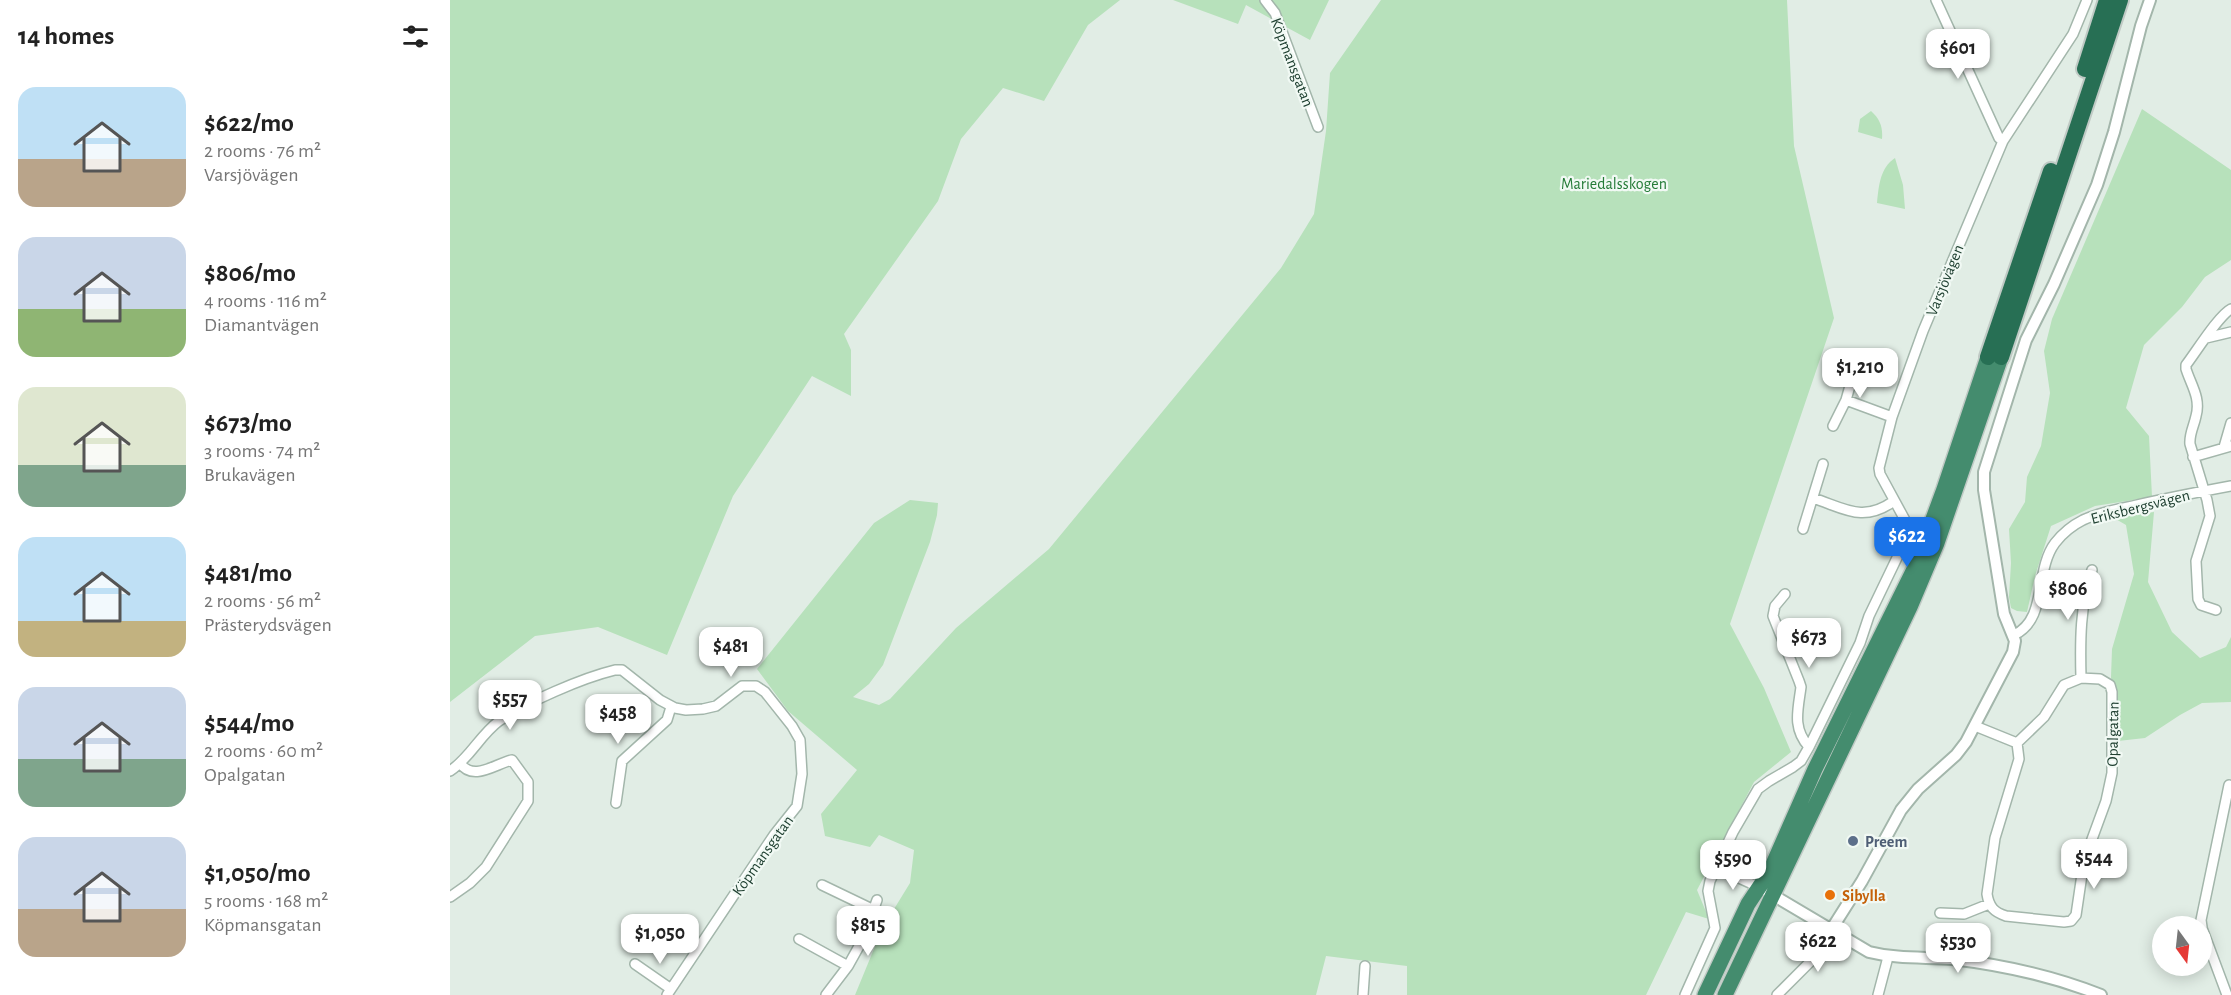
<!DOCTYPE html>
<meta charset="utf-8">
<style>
:root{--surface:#fff;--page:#f2f2f2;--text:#222;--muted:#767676;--accent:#1a73e8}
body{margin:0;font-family:"Alegreya Sans",sans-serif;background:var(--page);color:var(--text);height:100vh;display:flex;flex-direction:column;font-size:22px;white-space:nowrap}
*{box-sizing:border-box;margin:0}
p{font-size:20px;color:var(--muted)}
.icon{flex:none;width:33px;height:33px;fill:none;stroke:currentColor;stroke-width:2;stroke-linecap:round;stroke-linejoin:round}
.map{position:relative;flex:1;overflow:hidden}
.details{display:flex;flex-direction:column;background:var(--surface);width:450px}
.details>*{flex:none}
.needle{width:39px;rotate:165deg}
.tools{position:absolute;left:1702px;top:916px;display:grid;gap:12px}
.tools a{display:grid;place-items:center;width:60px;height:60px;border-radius:50%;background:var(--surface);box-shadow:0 3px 15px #0003;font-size:30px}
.price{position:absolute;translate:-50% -51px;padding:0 14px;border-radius:12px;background:#fff;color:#222;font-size:20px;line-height:39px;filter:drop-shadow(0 2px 3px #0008)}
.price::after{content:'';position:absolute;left:50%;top:36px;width:18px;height:14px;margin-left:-9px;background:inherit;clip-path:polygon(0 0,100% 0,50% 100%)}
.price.current{background:var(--accent);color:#fff}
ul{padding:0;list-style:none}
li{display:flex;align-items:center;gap:18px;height:150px;padding:0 18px}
li span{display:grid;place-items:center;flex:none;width:168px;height:120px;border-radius:18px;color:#555}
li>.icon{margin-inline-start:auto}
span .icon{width:72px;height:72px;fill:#fffc;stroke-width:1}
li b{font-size:26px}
h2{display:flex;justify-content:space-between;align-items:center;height:72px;padding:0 18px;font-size:26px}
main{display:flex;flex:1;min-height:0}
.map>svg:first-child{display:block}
.green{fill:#b7e1bb}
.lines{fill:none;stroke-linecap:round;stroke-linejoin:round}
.minor-casing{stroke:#a3b6ab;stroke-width:12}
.tertiary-casing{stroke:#a3b6ab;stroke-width:14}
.trunk-casing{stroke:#c0cac5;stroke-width:18}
.motorway-casing{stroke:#c0cac5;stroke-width:20}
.minor{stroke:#fff;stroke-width:9}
.tertiary{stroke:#fff;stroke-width:10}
.trunk{stroke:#448c6e;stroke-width:15}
.motorway{stroke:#276f54;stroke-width:16}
.service-dot{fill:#5c6f8a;stroke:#f1f9f4;stroke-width:2}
.food-dot{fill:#e8710a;stroke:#f1f9f4;stroke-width:2}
.labels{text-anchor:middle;stroke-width:4.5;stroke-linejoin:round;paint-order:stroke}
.street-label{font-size:16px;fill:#1f4031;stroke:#f1f9f4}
.park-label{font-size:16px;fill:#247b37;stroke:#f1f9f4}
.service-label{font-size:16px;font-weight:bold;fill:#4e5e75;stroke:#f1f9f4;text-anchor:start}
.food-label{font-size:16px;font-weight:bold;fill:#c56008;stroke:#f1f9f4;text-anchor:start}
</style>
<main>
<section class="details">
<h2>14 homes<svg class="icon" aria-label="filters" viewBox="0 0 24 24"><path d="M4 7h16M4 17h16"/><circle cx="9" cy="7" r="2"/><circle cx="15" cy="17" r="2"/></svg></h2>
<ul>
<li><span style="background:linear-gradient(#bfe0f5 60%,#b9a48a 0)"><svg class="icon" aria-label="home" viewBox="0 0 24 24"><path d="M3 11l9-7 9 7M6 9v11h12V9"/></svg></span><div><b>$622/mo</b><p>2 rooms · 76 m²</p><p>Varsjövägen</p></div></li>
<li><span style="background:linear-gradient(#c9d6e8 60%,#8fb573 0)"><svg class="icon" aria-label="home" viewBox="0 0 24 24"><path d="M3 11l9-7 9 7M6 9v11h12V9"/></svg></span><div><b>$806/mo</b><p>4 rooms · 116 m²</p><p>Diamantvägen</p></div></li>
<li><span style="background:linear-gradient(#dfe7d0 65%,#7fa58c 0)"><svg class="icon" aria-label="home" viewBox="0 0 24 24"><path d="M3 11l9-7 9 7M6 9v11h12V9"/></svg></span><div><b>$673/mo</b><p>3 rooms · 74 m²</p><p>Brukavägen</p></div></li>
<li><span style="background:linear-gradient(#bfe0f5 70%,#c2b280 0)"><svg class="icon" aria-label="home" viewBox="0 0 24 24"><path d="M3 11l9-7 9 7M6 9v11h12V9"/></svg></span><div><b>$481/mo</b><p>2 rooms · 56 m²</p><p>Prästerydsvägen</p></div></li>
<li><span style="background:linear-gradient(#c9d6e8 60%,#7fa58c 0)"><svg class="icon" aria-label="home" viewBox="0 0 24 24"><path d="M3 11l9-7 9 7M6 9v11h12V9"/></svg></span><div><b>$544/mo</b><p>2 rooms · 60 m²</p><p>Opalgatan</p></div></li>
<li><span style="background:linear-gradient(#c9d6e8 60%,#b9a48a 0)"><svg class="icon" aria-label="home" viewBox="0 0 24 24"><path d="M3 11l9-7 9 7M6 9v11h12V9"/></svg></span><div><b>$1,050/mo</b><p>5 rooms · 168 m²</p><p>Köpmansgatan</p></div></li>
</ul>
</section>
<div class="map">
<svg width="1781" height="995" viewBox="0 0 1781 995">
<rect width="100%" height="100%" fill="#e1ede5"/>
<!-- green -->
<path class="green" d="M0,0H670L638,25L594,101L553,88L511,139L488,201L394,334L401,350V396L362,376L283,496L217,655L148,627L85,636L0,702Z
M723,0H879L860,40L796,5L788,24Z
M931,0H1337L1344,146L1384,318L1280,624L1314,688L1341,752L1304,782L1247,890L1259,919L1236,912L1196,995H957V966L876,956L866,995H405L433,927L460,883L464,850L429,835L420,847L375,836L371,814L407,770L338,711L307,669L424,523L460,500L488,503L487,515L480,542L433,665L419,684L403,697L429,705L440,699L506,628L599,549L831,268L864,214L876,131L880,73Z
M1692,109L1781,170V260L1755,277L1732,307L1694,345L1676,408L1699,436L1702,497L1645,506L1601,526L1585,576L1577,612L1567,611L1561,608L1559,597L1561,563L1559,529L1575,502L1577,477L1591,446L1600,393L1594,351L1602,319Z
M1421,111C1430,119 1433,127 1432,139L1408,132L1410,119Z
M1445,158L1453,185L1455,209L1427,203C1429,185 1430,168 1445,158Z
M1704,512L1698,582L1722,632L1750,658L1776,647L1781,637V702L1752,703L1730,715L1695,738L1668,741L1661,677L1662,649L1684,574L1676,525L1664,518Z"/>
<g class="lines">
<!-- minor casing -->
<g class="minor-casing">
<path id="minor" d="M815,0L825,13L868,127
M1486,0L1549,138L1553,141
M1756,338L1781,332
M1396,400L1442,417
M1383,426L1396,400L1407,361
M1774,447L1781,423
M1743,457L1781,446
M1363,498C1396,509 1413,523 1444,501
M1353,529L1373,464
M1335,594L1325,606L1323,616L1349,681L1351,687C1348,710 1342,728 1359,747
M1766,610L1751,605L1748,599L1746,561L1760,516L1757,500L1740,444C1739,434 1744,426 1746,416C1751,398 1741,385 1736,369V365C1746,352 1769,315 1781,309
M1564,635C1598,619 1584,571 1605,543C1612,534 1623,525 1633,520C1650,512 1669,509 1687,505C1718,498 1749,492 1781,486
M1631,678C1630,641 1630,605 1642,570
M1525,726L1567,743L1569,759L1545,838L1537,894C1539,907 1544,912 1556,916L1614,922L1621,921L1626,915L1634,861L1656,801L1662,773V692L1660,685L1650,679L1631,678L1614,685L1594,717L1567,743
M0,771C20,758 30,735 49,721C77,702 132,678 165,670H172L210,700L225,708L236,710L253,709L266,706L292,686H306L315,692L342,726L350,740L352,774L347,806L324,835L217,995
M166,803L172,761L217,720L221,707
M1267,868L1311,888
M372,885L424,910
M0,897L20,883L36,867L78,801V782L62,760C45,764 23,782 10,763
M1490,913L1514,914L1539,904
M1752,927L1751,920L1779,785
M1752,928L1777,995
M349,939L398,966
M185,964L221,989
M376,995L398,966L413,939L427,900
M913,995L915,966
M1235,995L1265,928L1258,891L1260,881L1283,832L1308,789L1319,781L1343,767L1351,761L1359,747L1410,643L1419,616L1456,539L1455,520L1430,474L1429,468L1442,417L1473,331L1553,141L1623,34L1637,0
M1327,995L1360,962L1381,930
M1428,995L1438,957"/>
</g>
<!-- tertiary casing -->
<g class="tertiary-casing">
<path id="tertiary" d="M1311,888L1419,952C1447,959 1473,957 1502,959C1553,965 1603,976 1651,995
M1381,930L1412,881L1451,810L1468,789L1506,755L1516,742L1563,652L1565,641L1554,614L1534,490V472L1576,340L1604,284L1647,185L1664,132L1691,26L1700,0"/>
</g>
<!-- trunk casing -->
<g class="trunk-casing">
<path id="trunk" d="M1255,995L1298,904L1320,871L1365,769L1466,565L1494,489L1538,357
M1275,995L1460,607L1487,543L1551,357"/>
</g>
<!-- motorway casing -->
<g class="motorway-casing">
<path id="motorway" d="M1635,69L1657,0
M1538,357L1601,171
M1551,357L1670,0"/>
</g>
<!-- minor -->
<use href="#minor" class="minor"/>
<!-- tertiary -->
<use href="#tertiary" class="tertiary"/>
<!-- trunk -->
<use href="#trunk" class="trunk"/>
<!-- motorway -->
<use href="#motorway" class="motorway"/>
</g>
<!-- markers -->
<circle class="service-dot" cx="1403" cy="841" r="6"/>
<circle class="food-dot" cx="1380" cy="895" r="6"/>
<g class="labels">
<!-- street labels -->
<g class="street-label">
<text transform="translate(843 62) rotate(69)" y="6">Köpmansgatan</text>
<text transform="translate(1494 280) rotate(-68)" y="6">Varsjövägen</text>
<text transform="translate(1690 506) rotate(-14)" y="6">Eriksbergsvägen</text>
<text transform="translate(1662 734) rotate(-89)" y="6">Opalgatan</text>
<text transform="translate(312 855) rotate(-55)" y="6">Köpmansgatan</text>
</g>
<!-- park labels -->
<g class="park-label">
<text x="1164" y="189">Mariedalsskogen</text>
</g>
<!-- service labels -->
<g class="service-label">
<text x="1415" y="847">Preem</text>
</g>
<!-- food labels -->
<g class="food-label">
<text x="1392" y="901">Sibylla</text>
</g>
</g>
</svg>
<div class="tools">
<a><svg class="needle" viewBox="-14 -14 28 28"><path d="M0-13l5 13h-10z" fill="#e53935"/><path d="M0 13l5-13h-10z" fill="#767676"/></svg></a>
</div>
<b class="price" style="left:1508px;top:80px">$601</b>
<b class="price" style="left:1410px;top:399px">$1,210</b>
<b class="price current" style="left:1457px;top:568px">$622</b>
<b class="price" style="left:1618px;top:621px">$806</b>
<b class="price" style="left:1359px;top:669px">$673</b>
<b class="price" style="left:281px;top:678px">$481</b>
<b class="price" style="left:60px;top:731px">$557</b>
<b class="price" style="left:168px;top:745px">$458</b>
<b class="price" style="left:1644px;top:890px">$544</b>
<b class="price" style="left:1283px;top:891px">$590</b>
<b class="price" style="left:418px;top:957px">$815</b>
<b class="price" style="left:210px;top:965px">$1,050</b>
<b class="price" style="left:1368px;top:973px">$622</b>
<b class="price" style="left:1508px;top:974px">$530</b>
</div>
</main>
